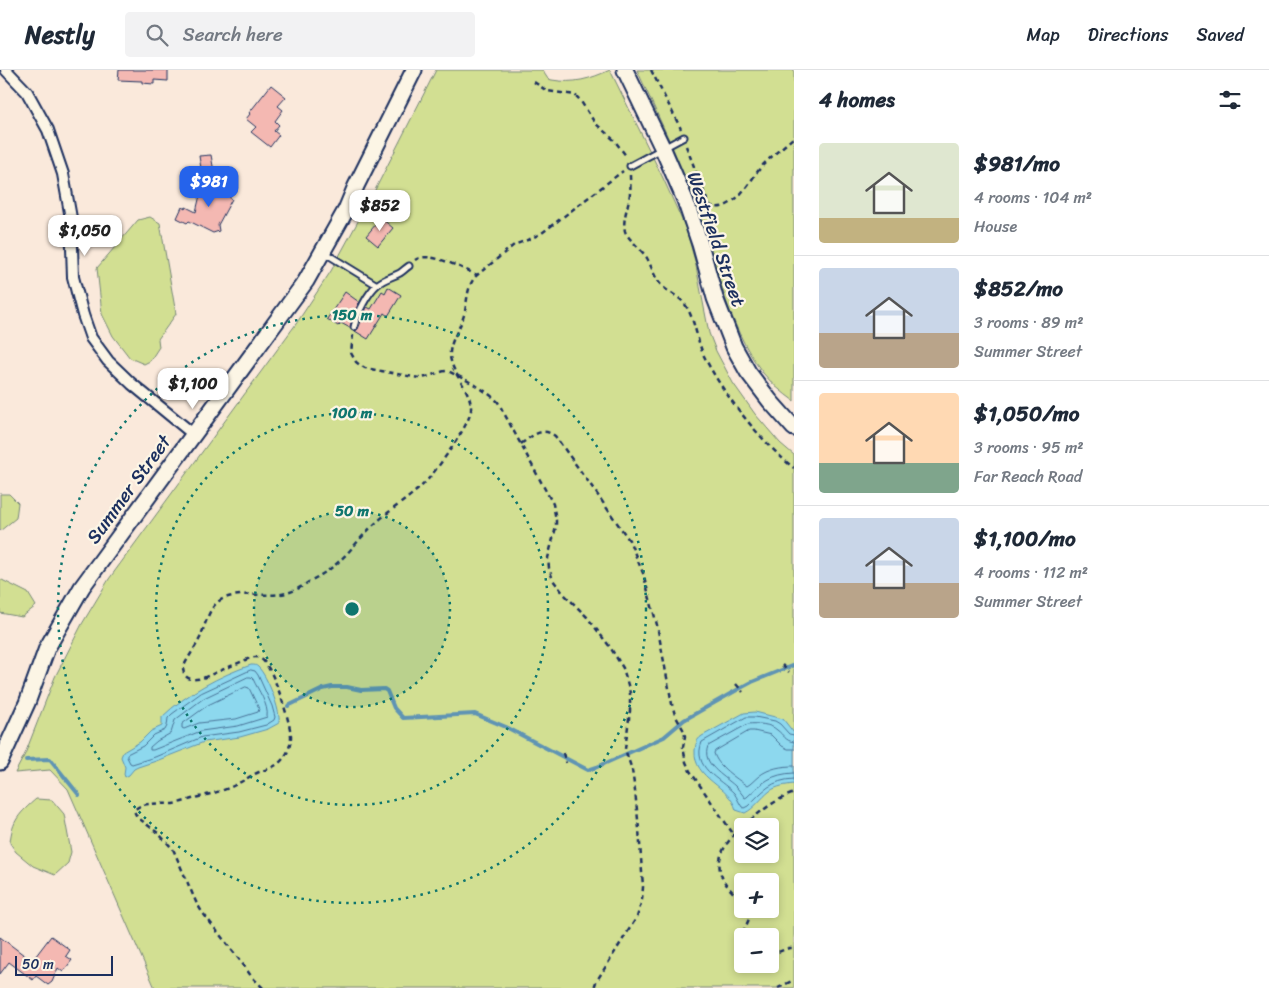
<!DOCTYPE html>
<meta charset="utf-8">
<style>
:root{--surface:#fff;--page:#f2f2f3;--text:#1f2937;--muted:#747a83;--line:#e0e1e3;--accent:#2563eb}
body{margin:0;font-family:Sriracha,sans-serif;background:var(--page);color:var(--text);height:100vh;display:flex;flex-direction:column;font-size:19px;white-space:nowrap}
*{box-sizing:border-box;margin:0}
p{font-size:16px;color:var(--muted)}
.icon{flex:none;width:28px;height:28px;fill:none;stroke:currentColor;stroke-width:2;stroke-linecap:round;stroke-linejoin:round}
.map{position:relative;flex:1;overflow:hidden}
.side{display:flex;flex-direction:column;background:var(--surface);width:475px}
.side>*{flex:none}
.tools{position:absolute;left:734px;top:748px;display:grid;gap:10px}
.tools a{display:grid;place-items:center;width:45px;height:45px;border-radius:5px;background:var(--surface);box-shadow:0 2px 8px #0003;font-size:25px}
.scale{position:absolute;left:15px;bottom:12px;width:98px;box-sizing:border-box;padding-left:5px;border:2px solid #1b2f5e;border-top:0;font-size:14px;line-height:18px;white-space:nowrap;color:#1b2f5e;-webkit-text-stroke:4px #fcf5e5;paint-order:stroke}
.price{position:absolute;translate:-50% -42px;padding:0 11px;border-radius:10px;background:#fff;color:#222;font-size:16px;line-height:32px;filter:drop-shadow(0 1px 2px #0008)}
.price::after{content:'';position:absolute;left:50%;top:30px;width:15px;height:11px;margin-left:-8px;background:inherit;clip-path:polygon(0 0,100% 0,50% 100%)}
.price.selected{background:var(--accent);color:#fff}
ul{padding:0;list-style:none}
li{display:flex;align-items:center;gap:15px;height:125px;padding:0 25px}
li+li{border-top:1px solid var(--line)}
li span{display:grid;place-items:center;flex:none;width:140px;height:100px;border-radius:5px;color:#555}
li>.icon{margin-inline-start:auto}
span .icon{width:60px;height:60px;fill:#fffc;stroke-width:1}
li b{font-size:21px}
h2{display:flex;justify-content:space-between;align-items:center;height:60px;padding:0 25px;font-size:21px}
header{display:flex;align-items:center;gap:30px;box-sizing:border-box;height:70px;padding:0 25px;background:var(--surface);border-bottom:1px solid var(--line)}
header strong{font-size:24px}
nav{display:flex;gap:28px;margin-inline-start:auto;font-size:18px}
.search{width:350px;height:45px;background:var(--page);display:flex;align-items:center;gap:12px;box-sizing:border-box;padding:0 18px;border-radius:5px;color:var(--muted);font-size:19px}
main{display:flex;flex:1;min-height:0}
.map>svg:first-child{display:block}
.green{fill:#d2df92;stroke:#768778;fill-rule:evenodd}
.water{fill:#8dd8ee;stroke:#5f94b4}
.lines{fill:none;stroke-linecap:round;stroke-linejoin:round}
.shore{stroke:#497398;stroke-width:1}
.stream{stroke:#5f94b4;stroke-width:4}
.building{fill:#f4b8b2;stroke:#1b2f5e}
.lane-casing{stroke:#1b2f5e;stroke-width:9}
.street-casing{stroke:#1b2f5e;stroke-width:14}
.secondary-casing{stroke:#1b2f5e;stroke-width:19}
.path{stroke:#1b2f5e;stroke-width:2.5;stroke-dasharray:5 4;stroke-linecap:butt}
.lane{stroke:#fcf5e5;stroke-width:5}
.street{stroke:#fcf5e5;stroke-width:10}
.secondary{stroke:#fcf5e5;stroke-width:15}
.ring{fill:none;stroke:#0f766e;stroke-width:2.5;stroke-dasharray:2.5 5}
.labels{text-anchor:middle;stroke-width:4.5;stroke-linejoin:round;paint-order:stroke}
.street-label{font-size:19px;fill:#1b2f5e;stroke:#fcf5e5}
.centre{fill:#0f766e;stroke:#fcf5e5;stroke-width:2.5}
.ring-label{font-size:15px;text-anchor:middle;font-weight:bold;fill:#0f766e;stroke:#fcf5e5;stroke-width:4.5;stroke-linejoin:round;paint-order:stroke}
</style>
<header>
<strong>Nestly</strong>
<div class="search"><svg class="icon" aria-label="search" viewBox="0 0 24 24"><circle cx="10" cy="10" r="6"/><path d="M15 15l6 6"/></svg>Search here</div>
<nav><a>Map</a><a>Directions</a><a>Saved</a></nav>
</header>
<main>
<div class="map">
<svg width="794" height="918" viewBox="0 0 794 918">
<rect width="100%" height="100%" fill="#fae9db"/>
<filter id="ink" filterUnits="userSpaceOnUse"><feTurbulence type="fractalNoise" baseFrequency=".02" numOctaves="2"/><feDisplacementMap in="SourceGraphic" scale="10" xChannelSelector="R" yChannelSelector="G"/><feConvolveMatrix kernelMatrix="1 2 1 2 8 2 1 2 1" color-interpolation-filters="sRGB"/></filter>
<g filter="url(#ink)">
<!-- green -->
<path class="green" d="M436,0H542L548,9L552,10C574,14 590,9 610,0L663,108L686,159L695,191L709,263L716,281L733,313L755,344L780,373L794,385V918H155L68,719L50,700L15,703L25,684L55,607L82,554L109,509L296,254L331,201L374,122ZM742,756H770V784H742ZM742,811H770V839H742ZM742,866H770V894H742Z
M637,0H794V331C783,323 772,314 763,303C725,253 716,189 695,132C678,87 657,44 637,0Z
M150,147L160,153L176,244L158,269L159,277L150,291L144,294L130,288L113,266L102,244L97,198L138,150Z
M0,424H9L18,433L16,448L0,461Z
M0,509L28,523L36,536L22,547L0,543Z
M36,729L52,730L64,744L71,782L68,793L55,805L33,796L16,782L10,773C12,750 20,743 36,729Z"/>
<!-- water -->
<path class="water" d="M251,595C255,595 256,595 258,597C267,605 281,641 279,653L268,659L240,667L204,672L156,691L138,697L134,699L129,705L125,707L124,704L125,697L121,687L123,682L140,672L151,661L162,656V647C187,623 219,606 251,595Z
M755,642L783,649L794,663V714C786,715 777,716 770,721C761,728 755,738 745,743L736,740C730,715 693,710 695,680C696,674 696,670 702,666L744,643Z"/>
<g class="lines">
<!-- shore -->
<path class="shore" d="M251,600L255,601L258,605L272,636L275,647L274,650L266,655L239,662L202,667L155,687L132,694L130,693L127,687V684L143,676L154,665L165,660L167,656L168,648L172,644L201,623Z
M248,607H251L253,609C258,620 269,635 267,647L238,656L201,661L153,680H150V677L157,671L171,663L175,650L204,628Z
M246,617L249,618L259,639L258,642L236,649L199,653L184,659L182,658V654L208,635Z
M794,665L789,664L780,654L775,651L755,647H746L702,672C692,698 719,708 734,723C737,727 739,733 742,737L744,738L748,736C763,721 771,710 794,709
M794,672C785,671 784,665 777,660C771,654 756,653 748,654L708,676C701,694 723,705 735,716C739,720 742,724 745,728L747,727C763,712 771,704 794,703
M794,679H788L782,676L771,665L754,661H749L715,681L714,683C717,696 736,708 747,716C751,714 755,709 759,706C769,698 782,696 794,696"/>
<!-- stream -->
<path class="stream" d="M288,636L323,619L332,617H347L361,620L384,619L387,621L394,638L403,648L475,644L506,657L588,700L597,697L664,667L684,650L737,620L752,612L794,595
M26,690L50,689L79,725"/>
</g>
<!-- building -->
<path class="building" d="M119,0H168V11L154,10V14L142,13V11L118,10Z
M271,15L286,27L278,36L283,40L275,51L279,55L274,61L279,65L270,77L251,62L256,57L246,49L250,44L249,43Z
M211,85L214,102L202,104L199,86Z
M218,111L233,119L229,127L232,129L218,155L219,161L213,163L189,151L187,153L177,148L182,137L185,139L186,137L196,142L200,125Z
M381,148L393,158L378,176L366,166Z
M388,217L401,225L388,246L384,243L368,269L355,261L358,259L367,237L371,239L382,221L385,223Z
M345,222L359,232L354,244L350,258L341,253L338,256L327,249Z
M51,866L70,880L66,886L72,890L63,902L58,898L52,912L48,915L36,906L33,910L9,892L0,904V867L32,891Z"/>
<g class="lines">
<!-- lane casing -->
<g class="lane-casing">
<path id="lane" d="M630,96L684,67
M325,183L377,215
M354,257C357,244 368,222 378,214C384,209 392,207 400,203C403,201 406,198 409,196"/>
</g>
<!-- street casing -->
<g class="street-casing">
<path id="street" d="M6,0L27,22L48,60L63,104L71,148L73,207L83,245L91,268L108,291L132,314L193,364"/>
</g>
<!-- secondary casing -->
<g class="secondary-casing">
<path id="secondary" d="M625,0L663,79L685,130L700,174L715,228L734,277L748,302L770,331L794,358
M0,692L27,633L47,578L82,517L306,211L346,140L356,116L414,0"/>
</g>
<!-- path -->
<path class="path" d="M651,0L681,59
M534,12L547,21L575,25L580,30L595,53L614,70L627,87
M686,76L709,135C733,147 751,107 764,94C774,84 784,76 794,67
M630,105C630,111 631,117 630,123C629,135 622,149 625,161C627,168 642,180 647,188C652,197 655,210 663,217C671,224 681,227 686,236C695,250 697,271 704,286C722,323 762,373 794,398
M415,190C429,180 463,199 477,205
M353,265L351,283L356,292L360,295L365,298L419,308C429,308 438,301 448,301C466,310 484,318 498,332L553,434L556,450V457L548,488L549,498L553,510L563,523L587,547L610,577L623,598L628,615L630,623V641L625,679L632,700L635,721L639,759L643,817L642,830L637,847L596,912L594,918
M521,374C532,366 542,356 555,366L590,414L629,470L643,503L657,555L672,634L675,645L683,659L685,666L683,677L686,692L690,701L734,765
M782,595L789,602
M736,614L743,622
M563,683L566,693
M743,756C759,743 774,730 794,723
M742,757C714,782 710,806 742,830
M770,885L789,878H794
M742,887C727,875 753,855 750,839
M263,918L251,906L242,893L202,842L196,832L173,779L158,763L137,747L134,741C140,731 162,734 173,734C179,733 186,731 192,729C206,725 221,722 235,715C243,711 250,706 259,702C267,699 276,697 282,690C288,684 291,674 291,666C290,651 273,596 261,589C257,586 254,587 250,588L203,608C193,610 184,611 183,598C188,587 195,578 200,568C205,556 208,539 219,531C238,519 270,529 290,522C297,520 304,515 310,511C317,507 323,504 330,499C348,486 361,465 378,451C395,436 415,425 430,407C440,395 470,354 471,340C472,321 455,308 451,291C446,275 460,260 464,245C468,231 466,217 476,206L514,175L530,169L542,163L623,101
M778,918L794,910"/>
<!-- lane -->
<use href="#lane" class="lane"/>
<!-- street -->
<use href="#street" class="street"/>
<!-- secondary -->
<use href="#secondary" class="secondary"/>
</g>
</g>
<!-- distance rings -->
<circle cx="352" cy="539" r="98" fill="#0f766e" fill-opacity=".12"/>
<g class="ring">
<circle cx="352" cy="539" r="98"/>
<circle cx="352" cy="539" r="196"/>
<circle cx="352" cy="539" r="294"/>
</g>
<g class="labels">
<!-- street labels -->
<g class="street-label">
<text transform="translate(717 169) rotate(71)" y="7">Westfield Street</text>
<text transform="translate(128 419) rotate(-54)" y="7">Summer Street</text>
</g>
</g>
<circle cx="352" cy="539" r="8" class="centre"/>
<g class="ring-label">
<text x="352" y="250">150 m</text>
<text x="352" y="348">100 m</text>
<text x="352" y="446">50 m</text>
</g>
</svg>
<div class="tools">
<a><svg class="icon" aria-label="layers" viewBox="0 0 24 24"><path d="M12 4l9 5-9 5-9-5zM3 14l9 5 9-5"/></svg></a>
<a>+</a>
<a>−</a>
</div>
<div class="scale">50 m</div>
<b class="price selected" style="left:209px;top:138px">$981</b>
<b class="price" style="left:380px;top:162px">$852</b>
<b class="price" style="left:85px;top:187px">$1,050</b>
<b class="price" style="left:193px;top:340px">$1,100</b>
</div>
<section class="side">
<h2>4 homes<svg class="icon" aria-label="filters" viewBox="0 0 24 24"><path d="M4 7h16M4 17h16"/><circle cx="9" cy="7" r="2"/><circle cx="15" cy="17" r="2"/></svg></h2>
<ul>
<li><span style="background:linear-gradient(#dfe7d0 75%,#c2b280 0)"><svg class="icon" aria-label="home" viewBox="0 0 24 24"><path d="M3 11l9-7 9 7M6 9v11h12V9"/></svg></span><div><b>$981/mo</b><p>4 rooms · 104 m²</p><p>House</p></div></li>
<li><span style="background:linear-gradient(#c9d6e8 65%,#b9a48a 0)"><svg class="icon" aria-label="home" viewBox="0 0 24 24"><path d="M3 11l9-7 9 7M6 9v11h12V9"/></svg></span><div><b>$852/mo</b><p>3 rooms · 89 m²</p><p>Summer Street</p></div></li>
<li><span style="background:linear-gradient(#ffd9b3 70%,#7fa58c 0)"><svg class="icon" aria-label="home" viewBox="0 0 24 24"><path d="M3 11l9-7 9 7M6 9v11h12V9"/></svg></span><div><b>$1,050/mo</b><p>3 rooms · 95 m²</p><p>Far Reach Road</p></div></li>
<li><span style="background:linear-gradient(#c9d6e8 65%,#b9a48a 0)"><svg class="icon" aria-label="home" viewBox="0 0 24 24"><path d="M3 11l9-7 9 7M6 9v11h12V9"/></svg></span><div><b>$1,100/mo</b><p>4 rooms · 112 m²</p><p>Summer Street</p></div></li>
</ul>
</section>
</main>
